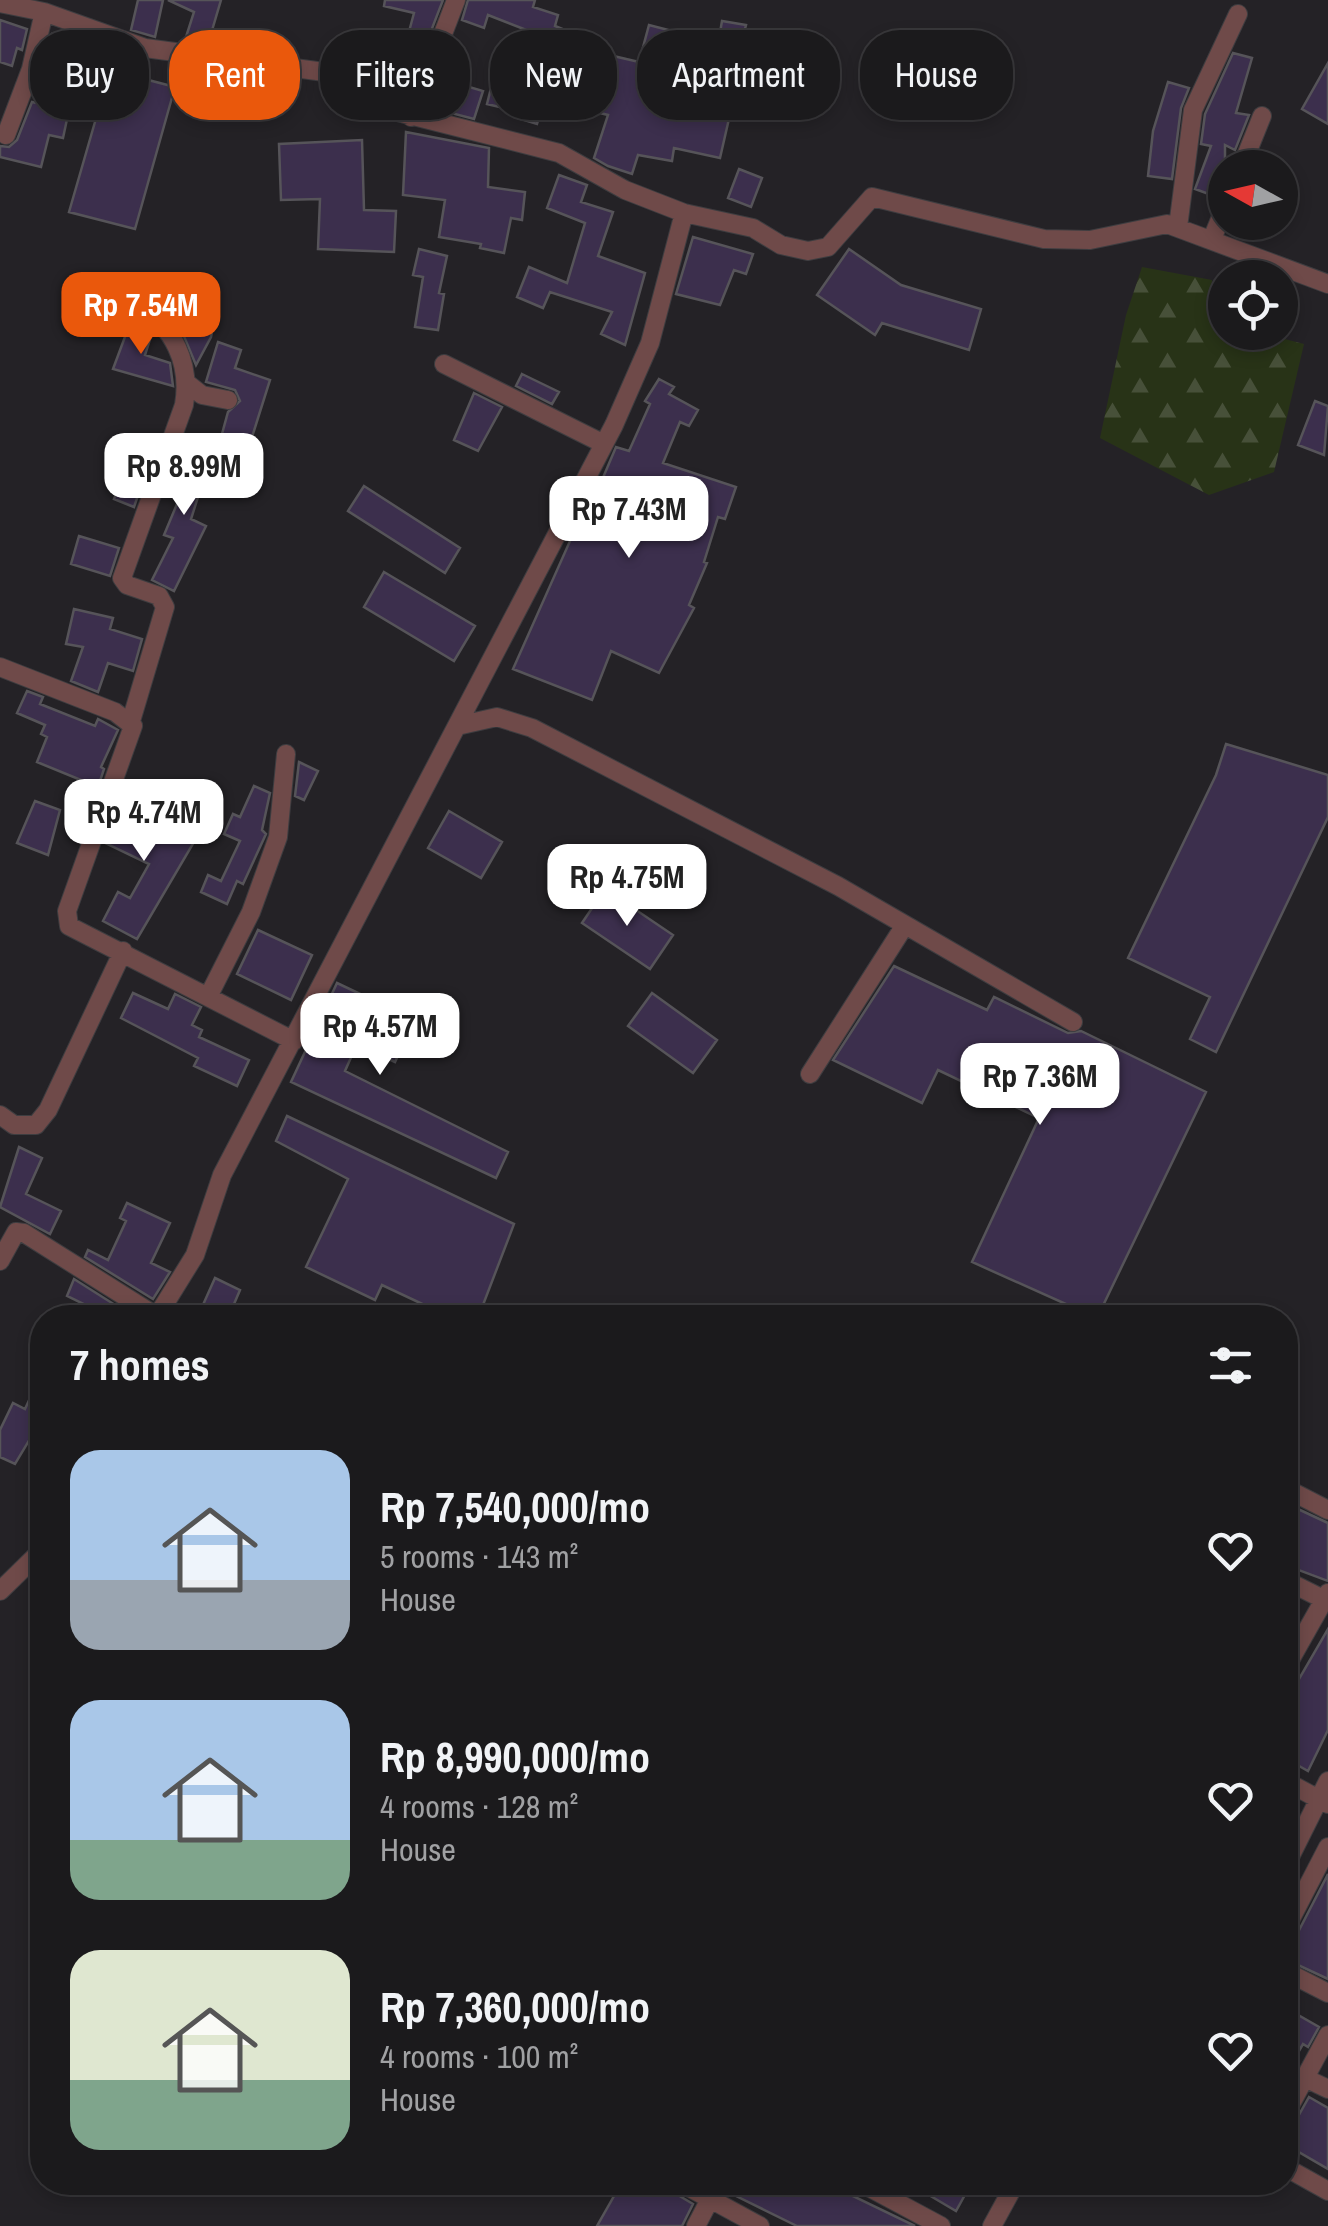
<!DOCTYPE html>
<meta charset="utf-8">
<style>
:root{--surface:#1b1a1c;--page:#242325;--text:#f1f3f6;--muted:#a0a1a3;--line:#39383b;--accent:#ea580c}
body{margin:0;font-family:"Archivo Narrow",sans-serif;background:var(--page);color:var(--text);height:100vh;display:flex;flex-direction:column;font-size:38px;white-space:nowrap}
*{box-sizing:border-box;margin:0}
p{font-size:32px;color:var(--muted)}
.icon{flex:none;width:55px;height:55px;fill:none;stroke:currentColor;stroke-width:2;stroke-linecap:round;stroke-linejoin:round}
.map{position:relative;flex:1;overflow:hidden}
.panel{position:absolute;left:30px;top:1305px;width:1268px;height:890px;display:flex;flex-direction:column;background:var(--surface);border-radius:40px;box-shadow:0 5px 15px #0003,0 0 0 2px var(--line)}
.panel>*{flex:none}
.banner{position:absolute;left:30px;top:30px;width:1270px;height:90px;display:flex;gap:20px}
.needle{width:65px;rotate:278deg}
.tools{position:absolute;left:1208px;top:150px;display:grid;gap:20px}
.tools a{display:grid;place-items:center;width:90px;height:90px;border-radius:50%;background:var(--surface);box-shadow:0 5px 15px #0003,0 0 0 2px var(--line);font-size:50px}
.price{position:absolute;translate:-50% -85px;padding:0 22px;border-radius:20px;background:#fff;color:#222;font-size:32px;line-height:65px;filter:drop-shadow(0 2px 5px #0008)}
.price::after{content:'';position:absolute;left:50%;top:60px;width:30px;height:22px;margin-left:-15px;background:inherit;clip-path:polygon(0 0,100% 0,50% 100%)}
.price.on{background:var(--accent);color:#fff}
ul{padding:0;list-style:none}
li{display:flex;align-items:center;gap:30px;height:250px;padding:0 40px}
li span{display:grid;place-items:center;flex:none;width:280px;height:200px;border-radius:30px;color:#555}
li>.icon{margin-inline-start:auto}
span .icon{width:120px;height:120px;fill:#fffc;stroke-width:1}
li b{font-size:42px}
h2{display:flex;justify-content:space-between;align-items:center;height:120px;padding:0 40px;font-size:42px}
.tag{padding:0 35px;border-radius:40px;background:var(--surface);box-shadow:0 5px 15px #0003,0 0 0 2px var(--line);font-size:35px;line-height:90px}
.tag.on{background:var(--accent);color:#fff}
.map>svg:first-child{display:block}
.forest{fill:url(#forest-firs)}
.building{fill:#3c2f4d;stroke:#565459;stroke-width:2.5}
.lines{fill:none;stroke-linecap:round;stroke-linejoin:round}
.minor-casing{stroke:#3e3d40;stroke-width:20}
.minor{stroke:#6f4a49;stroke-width:18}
</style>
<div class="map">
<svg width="1328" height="2226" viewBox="0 0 1328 2226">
<defs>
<pattern id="forest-firs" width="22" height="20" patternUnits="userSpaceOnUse" patternTransform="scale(2.5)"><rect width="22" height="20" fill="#283317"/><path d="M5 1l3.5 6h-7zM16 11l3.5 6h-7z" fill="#475039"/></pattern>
</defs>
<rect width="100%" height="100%" fill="#242226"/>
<!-- forest -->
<path class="forest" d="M1142,267L1212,280L1211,319L1225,323V332L1261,333L1304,344L1274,472L1209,495L1100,438L1126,315Z"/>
<!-- building -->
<path class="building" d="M138,0H163L155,37L131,30Z
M168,0H221L208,44L186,37L194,12Z
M385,0H443L426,44L407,39L414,13L384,6Z
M468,0H535L533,7L558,15L555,26L607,47L605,54L639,62L649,25L672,31L661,73L689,79L696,78L702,47L717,50L722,21L746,25L730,86L759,91L755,115L731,110L720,158L674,148L672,161L638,155L632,174L608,166L594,158L608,115L596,112L605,78L545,61L551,44L527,36L529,31L488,15L484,28L462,20Z
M0,20L27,29L22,50L17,48L12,66L0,62Z
M52,34L77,42L70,65L46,58Z
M1233,53L1252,58L1236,113L1249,115L1235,150L1225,145V190L1217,197L1195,189L1211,146L1201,144L1205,114Z
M387,56L399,61L390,95L372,91L358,78L360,68L381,73Z
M1328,63V124L1302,109Z
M110,70L175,87L135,229L69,212Z
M528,72L550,80L537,124L514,117L516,111L487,104L494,76L525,83Z
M439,78L483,91L474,119L428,107Z
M1168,82L1189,88L1181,108L1172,179L1148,176L1153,131Z
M32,102L69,110L63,138L49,135L41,167L0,157V146L9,147L17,140Z
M406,132L489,148L488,187L525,192L522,220L511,218L504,253L480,248L481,244L439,237L445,200L403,195Z
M362,140L364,210L396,211L394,252L318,249L320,199L281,200L279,144Z
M739,169L762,178L751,207L728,198Z
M559,175L587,185L581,202L613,212L598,256L645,273L625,345L601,334L612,312L550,292L543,308L517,297L529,267L567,283L585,223L547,208Z
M693,237L753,254L746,274L734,270L720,305L676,294Z
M419,249L447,256L439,293L444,294L438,330L415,327L423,277L413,275Z
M849,249L901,285L981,309L969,350L882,323L875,335L817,295Z
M180,304L215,317L211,337L196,365L183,334L186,326L174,320Z
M132,318L152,333L145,355L170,363L173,386L113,369Z
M218,342L241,350L235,368L270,380L247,453L219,445L228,412L240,401L235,390L206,382Z
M522,374L559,392L552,404L516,386Z
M659,379L674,387L669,394L698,410L689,426L680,422L663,463L736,487L725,519L718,517L704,562L707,563L689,605L694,608L659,673L611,651L592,700L513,669L582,514L588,513L616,447L629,451L650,404L645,401Z
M474,393L502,407L478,451L454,440Z
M1315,401L1328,406L1324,455L1298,445Z
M186,445L212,453L191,519L206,526L174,591L152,580L173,538L164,535L182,492L172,490Z
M126,470L144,478L134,507L114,499Z
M364,486L460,548L445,573L348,511Z
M79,536L119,548L110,576L71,564Z
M384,572L475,626L454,661L364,607Z
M74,609L113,618L110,629L142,639L133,671L108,663L98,692L71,681L83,647L66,644Z
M27,691L43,697L40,704L95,726L98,719L118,730L101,767L104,769L98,787L37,762L47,737L41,734L45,725L17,713Z
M1226,744L1328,775V817L1216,1052L1190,1039L1210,997L1128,958L1216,775Z
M299,762L318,771L304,800L295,796Z
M254,786L270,793L262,830L266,834L243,884L237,881L227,904L201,892L208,875L221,881L240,841L224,834L233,814L240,817Z
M124,798L149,808L146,814L194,842L137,939L103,921L118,892L130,898L149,864L105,843Z
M35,801L60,810L48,855L17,843Z
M449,811L502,842L481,878L428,848Z
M605,889L673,935L650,969L582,923Z
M258,930L312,955L291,1000L237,974Z
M894,966L987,1010L994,997L1068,1033L1081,1031L1206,1092L1097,1318L972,1262L1039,1118L938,1070L922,1103L833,1060Z
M337,983L415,1020L395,1062L357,1044L345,1071L508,1152L496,1178L291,1082Z
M133,993L168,1009L175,994L201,1007L192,1025L202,1030L199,1037L249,1060L237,1086L194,1066L198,1058L121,1018Z
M652,993L717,1040L693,1073L628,1026Z
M287,1116L514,1224L478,1318H452L382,1285L375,1300L306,1267L348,1179L276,1141Z
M19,1147L42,1158L26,1194L61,1211L50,1234L0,1207Z
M127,1203L170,1223L151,1263L170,1272L153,1299L85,1257L88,1250L108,1260L126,1221L120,1218Z
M215,1278L240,1290L228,1318L202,1307Z
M74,1279L123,1310L120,1318H92L96,1310L67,1296Z
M42,1372V1419L15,1464L0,1457V1430L13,1403L25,1409Z
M1285,1503L1328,1523V1581L1285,1565Z
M1328,1629V1730L1308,1771L1285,1758V1703Z
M1328,1874V1979L1285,1959V1942L1296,1936Z
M1285,1985L1296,1991L1286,2008L1319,2027L1308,2047L1303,2044L1285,2075Z
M1309,2097L1328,2108V2169L1285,2144V2125L1296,2120Z
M622,2182H656L693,2204L682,2226H597Z
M738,2182H824L915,2226H797L732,2194Z
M907,2182H972L956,2211Z"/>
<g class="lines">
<!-- minor casing -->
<g class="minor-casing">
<path id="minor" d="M0,3L44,12L145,48L332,73L370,105L559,153L625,190L684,213L753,228L781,245L808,251L828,247L872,197L1044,239L1090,240L1167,224L1328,284
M411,117L456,0
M6,135L31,69L44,12
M1241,168L1262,116
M1178,227L1193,110L1238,14
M1212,239L1225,207
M444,364L604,444
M188,384L202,395L228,400
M0,667L115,712L133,726L67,911L69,926L294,1041
M131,721L165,607L159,596L127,585L122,578L184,405C191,364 174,326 137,305
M457,726L497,717L532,728L838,886L1073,1022
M209,995L251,912L278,837L286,754
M810,1074L905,925
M0,1115L14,1125H36L48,1110L123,951
M0,1261L16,1232L24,1233L156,1316
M156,1318L195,1255L222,1175L614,425L650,343L684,213
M1285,1488L1328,1510
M1285,1580L1325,1600
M0,1591L42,1550
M1285,1669L1328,1593
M1285,1781L1328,1804
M1285,1867L1328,1781
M1285,1930L1328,1847
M1285,1971L1328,1993
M1305,2078L1328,2089
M1286,2113L1328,2035
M1285,2167L1328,2191
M679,2182L760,2226
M859,2182L941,2226
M696,2226L719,2182
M992,2226L1016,2182"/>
</g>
<!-- minor -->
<use href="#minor" class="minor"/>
</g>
</svg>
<div class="tools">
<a><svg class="needle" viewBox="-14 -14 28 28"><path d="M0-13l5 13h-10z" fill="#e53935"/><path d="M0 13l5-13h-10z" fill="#a0a1a3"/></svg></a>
<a><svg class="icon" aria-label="locate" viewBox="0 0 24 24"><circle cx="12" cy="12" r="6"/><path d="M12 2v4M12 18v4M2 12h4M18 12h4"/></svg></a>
</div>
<b class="price on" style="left:141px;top:357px">Rp 7.54M</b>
<b class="price" style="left:184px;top:518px">Rp 8.99M</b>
<b class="price" style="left:629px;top:561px">Rp 7.43M</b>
<b class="price" style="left:144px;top:864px">Rp 4.74M</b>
<b class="price" style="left:627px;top:929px">Rp 4.75M</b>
<b class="price" style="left:380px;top:1078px">Rp 4.57M</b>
<b class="price" style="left:1040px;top:1128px">Rp 7.36M</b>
<div class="banner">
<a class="tag">Buy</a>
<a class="tag on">Rent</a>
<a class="tag">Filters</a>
<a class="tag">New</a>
<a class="tag">Apartment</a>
<a class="tag">House</a>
</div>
<section class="panel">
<h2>7 homes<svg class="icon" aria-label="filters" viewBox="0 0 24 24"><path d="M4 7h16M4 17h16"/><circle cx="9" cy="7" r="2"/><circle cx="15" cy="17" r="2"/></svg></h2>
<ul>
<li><span style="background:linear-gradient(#a9c7e8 65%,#9aa5b1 0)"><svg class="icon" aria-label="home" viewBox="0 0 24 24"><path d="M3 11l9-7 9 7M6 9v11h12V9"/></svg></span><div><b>Rp 7,540,000/mo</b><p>5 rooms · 143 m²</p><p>House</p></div><svg class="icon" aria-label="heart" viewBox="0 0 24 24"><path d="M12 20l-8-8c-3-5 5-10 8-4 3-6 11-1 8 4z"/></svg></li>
<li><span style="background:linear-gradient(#a9c7e8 70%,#7fa58c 0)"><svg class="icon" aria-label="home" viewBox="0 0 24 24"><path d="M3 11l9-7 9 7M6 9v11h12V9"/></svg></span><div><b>Rp 8,990,000/mo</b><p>4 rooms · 128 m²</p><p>House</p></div><svg class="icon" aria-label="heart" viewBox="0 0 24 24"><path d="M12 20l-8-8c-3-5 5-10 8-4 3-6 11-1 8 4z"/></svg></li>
<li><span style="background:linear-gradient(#dfe7d0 65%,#7fa58c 0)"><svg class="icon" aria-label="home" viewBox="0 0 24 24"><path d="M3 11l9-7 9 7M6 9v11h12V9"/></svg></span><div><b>Rp 7,360,000/mo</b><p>4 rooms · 100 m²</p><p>House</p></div><svg class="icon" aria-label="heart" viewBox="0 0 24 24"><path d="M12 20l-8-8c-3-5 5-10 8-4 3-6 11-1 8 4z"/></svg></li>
</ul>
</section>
</div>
